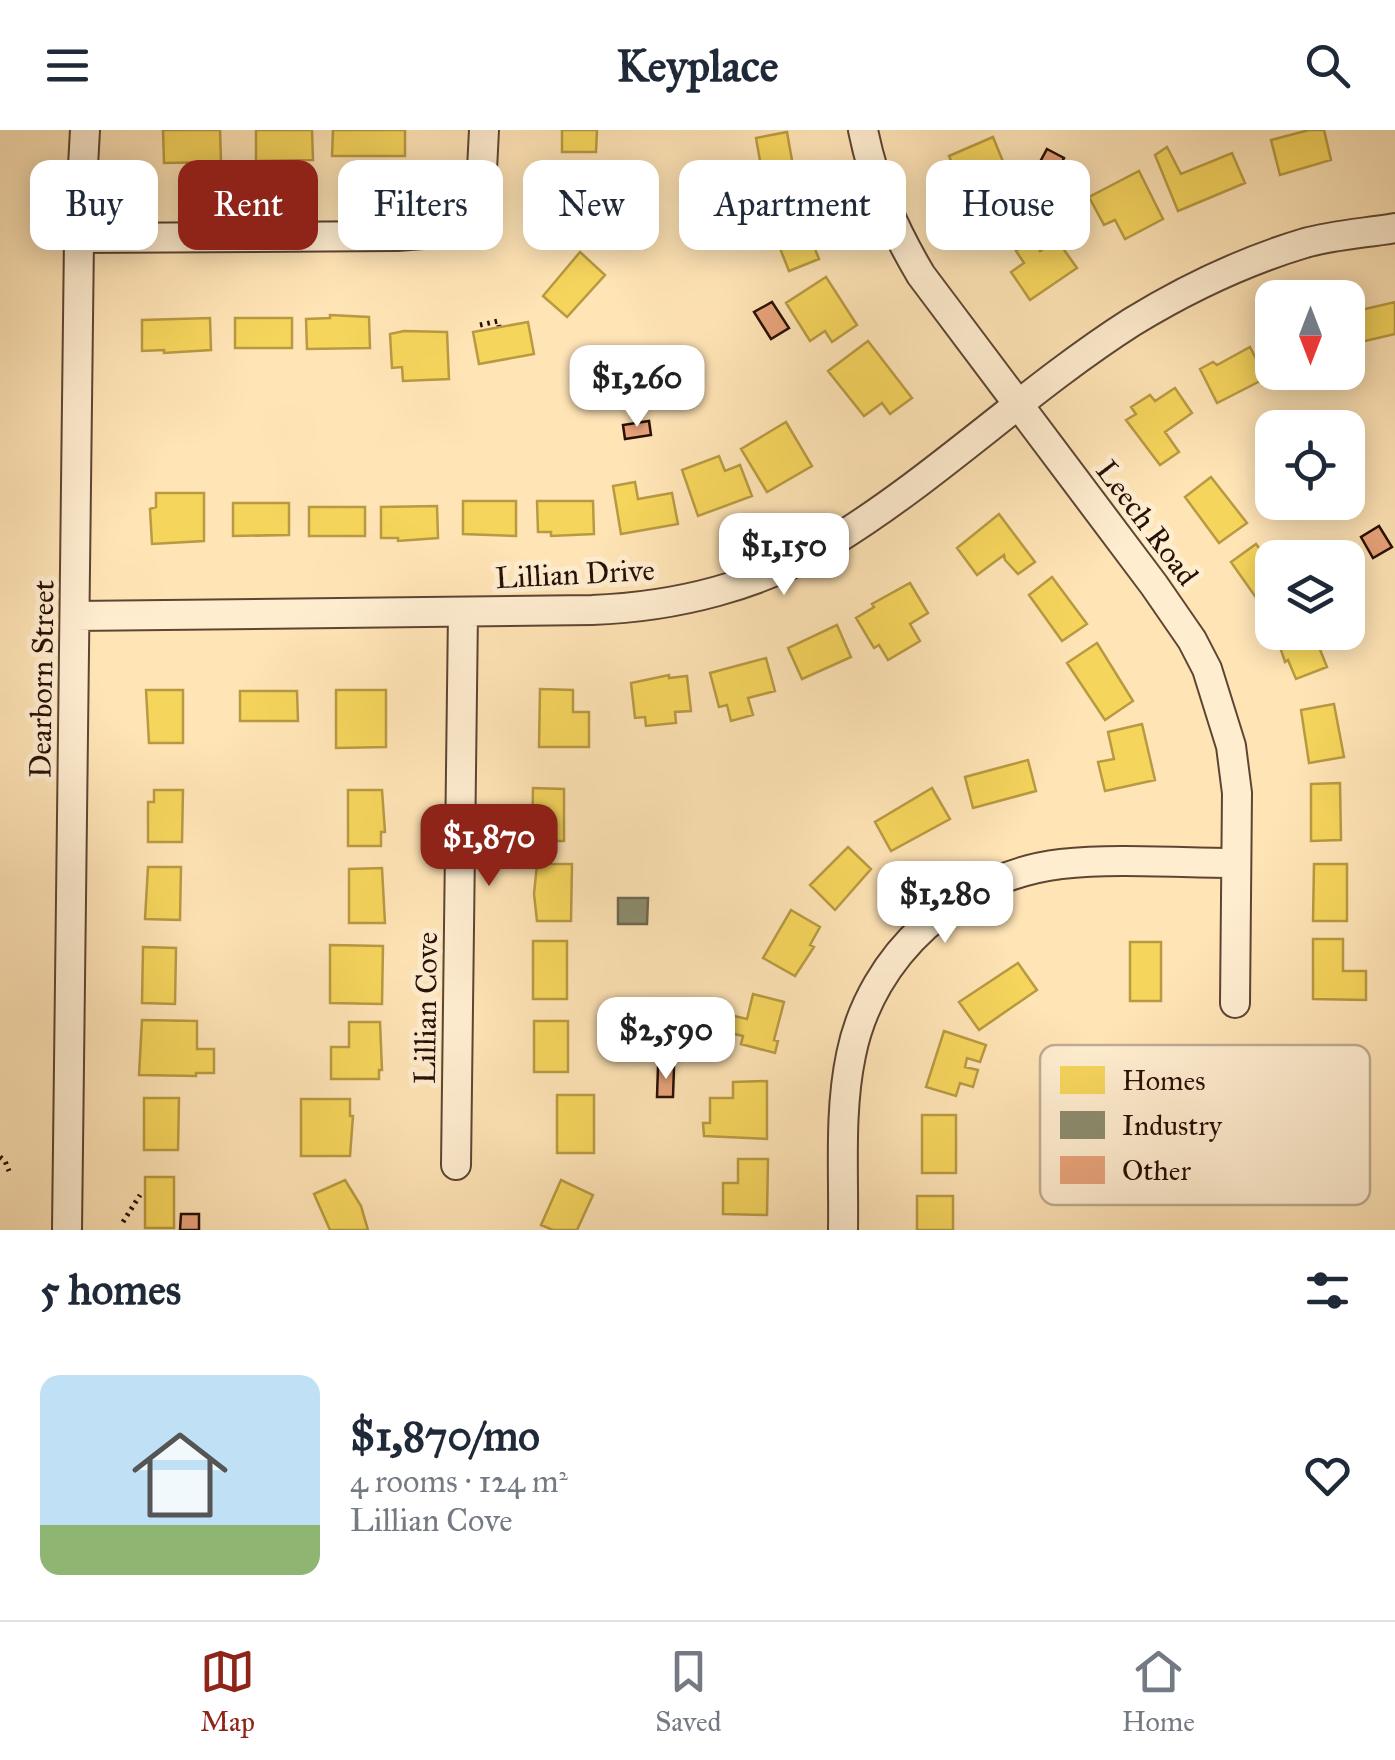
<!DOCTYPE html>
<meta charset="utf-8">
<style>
:root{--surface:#fff;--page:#f2f2f3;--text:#1f2937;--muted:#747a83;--line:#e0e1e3;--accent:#8f2418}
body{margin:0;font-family:"IM FELL Great Primer",serif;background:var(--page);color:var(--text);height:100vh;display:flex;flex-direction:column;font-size:38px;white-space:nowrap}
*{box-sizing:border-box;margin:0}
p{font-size:32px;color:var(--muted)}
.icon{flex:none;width:55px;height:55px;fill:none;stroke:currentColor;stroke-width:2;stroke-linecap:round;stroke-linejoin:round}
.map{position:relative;height:1100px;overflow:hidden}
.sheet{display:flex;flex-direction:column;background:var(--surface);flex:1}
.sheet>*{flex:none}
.guide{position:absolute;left:30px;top:30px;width:1335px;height:90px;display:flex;gap:20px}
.needle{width:65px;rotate:180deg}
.buttons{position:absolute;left:1255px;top:150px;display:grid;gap:20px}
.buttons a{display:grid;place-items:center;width:110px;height:110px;border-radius:20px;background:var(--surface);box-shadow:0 5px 25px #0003;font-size:50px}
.price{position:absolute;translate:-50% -85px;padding:0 22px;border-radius:20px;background:#fff;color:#222;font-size:32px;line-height:65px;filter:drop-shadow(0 2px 5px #0008)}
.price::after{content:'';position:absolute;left:50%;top:60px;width:30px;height:22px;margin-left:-15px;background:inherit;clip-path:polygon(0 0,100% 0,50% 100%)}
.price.active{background:var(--accent);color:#fff}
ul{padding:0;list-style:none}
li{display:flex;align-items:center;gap:30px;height:250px;padding:0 40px}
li+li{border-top:2px solid var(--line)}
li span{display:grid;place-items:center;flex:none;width:280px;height:200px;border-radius:20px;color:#555}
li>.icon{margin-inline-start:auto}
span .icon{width:120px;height:120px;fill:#fffc;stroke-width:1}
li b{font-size:42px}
h2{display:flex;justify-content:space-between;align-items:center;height:120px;padding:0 40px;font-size:42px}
.chip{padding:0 35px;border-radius:20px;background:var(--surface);box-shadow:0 5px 25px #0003;font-size:35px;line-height:90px}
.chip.active{background:var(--accent);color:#fff}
header{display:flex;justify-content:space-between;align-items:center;height:130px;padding:0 40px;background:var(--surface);font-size:45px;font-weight:700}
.tabs{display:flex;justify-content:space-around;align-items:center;height:140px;border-top:2px solid var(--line);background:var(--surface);font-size:28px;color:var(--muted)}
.tabs a{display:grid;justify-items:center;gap:5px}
.tabs .active{color:var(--accent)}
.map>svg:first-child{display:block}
.homes{fill:#f6d55c;stroke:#b89a42;stroke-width:2.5}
.industry{fill:#8c8c6e;stroke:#6e674f;stroke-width:2.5}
.building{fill:#e9a37b;stroke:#271006;stroke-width:2.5}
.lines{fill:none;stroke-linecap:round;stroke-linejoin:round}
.street-casing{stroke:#5d4532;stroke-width:32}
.path{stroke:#271006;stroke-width:5;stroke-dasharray:2.5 5;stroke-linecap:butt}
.street{stroke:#ffedd0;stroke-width:28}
.labels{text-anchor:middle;stroke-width:10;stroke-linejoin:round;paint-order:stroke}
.street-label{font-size:30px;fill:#271006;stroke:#ffedd0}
.key{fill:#ffedd0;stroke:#beab93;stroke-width:2.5}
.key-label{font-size:28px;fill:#271006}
</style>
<header><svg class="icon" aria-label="menu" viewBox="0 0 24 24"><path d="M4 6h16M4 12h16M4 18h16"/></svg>Keyplace<svg class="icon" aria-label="search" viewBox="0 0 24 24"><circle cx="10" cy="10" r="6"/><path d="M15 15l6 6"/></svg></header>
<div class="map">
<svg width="1395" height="1100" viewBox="0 0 1395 1100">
<rect width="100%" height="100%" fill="#ffe4b6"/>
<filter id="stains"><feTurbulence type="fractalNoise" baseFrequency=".002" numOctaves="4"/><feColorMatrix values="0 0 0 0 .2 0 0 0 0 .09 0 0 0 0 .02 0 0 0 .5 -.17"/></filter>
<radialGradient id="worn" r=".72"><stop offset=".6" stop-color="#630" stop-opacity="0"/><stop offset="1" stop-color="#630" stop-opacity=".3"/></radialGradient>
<!-- homes -->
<path class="homes" d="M163,0H220L221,32L164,33Z
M256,0H312L313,30L256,31Z
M333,0H405V26H332Z
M562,0H597L596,22H562Z
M1309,0H1324L1331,30L1280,45L1271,10Z
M787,2L797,59L747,69L742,46L762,42L756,8Z
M993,7L1015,61L971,80L949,26Z
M1167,17L1181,44L1232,23L1245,53L1178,81L1155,25Z
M1139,41L1163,89L1125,109L1115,90L1104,95L1089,67Z
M583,42L634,46L630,101H635L633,116L572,113L574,82L579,83Z
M798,77L819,129L789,141L768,88Z
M1032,110L1040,121L1057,110L1077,138L1030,170L1011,142L1024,133L1016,121Z
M580,122L605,145L567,187L543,166Z
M826,147L857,195L832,212L825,201L810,211L786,173Z
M1395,172V204L1348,215V183Z
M330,185L369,187L370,218L307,219L306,189L330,188Z
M210,188L211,220L164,223V220L142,221V190Z
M235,188H292V218H235Z
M528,192L534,224L479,234L473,202Z
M404,201L447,202L449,249L403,251L402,237L392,238L390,204Z
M868,211L912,268L890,284L882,273L864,286L828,241Z
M1250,217L1266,248L1217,273L1200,239L1213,232L1217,235Z
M1175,258L1192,283L1165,302L1179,322L1160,335L1126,290L1136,284L1131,277L1150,265L1155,271Z
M786,292L812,336L767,362L741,319Z
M719,326L725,341L740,335L752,366L698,386L682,340Z
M1211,347L1247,393L1219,413L1185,367Z
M635,352L638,369L672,363L678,394L621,404L613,356Z
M156,363H204V411L152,414L150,379L156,377Z
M463,371H516V406L463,404Z
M537,371H593L594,404L551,406V402H538Z
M233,373H289V405L233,406Z
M437,376L438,408L398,411V408H381V377Z
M309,377H365V406H309Z
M999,384L1035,432L1018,444L1005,430L1004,425L977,445L957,418Z
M1256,414L1269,431L1272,429V473L1264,479L1231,432Z
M1052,447L1087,494L1062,511L1029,465Z
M910,453L928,483L910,494L920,511L888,530L879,515L874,518L856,488L874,477L872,474Z
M837,495L851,527L802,549L788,518Z
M1275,502H1313L1327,537L1296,549L1288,530L1285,532Z
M1097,513L1133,571L1105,590L1067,533Z
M766,528L775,561L748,568L753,585L731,591L727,575L719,577L710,543Z
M669,545V548L687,546L691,581L675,582L676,593L646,596L645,587L635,588L631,553Z
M540,559L573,560V582H589V617H539Z
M146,560H183V613H149Z
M336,560H386V617L336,618Z
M240,561H297L298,591H240Z
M1334,574L1344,627L1309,633L1301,580Z
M1142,594L1155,650L1105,661L1098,632L1114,629L1108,602Z
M1028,630L1036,661L973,678L965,647Z
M1340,653L1341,710L1311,711V654Z
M533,658L564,659V711H532Z
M932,658L950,689L891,721L875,692Z
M154,660H183L182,712H148V672H154Z
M348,660H382L385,702H381V716H348Z
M848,717L871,739L835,780L810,755Z
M537,734H572L571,791H537L534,764Z
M1314,734H1347V791H1313Z
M148,737H181L180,790L145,789Z
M382,738L385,793H349V739Z
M791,780L820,797L810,815L814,817L795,846L763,828Z
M1313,809H1343V841H1366V870L1313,869Z
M533,811H567V869H533Z
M1130,812H1161V871H1130Z
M330,815L383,816L382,874L330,873Z
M143,817L176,818L175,874L142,873Z
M1018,833L1037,860L979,900L959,872Z
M753,864L784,872L774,910L778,911L775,923L741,914L743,906L726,902L730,885L747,889Z
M142,890L197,891V919H214V943H196V946L139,945Z
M534,891H568V942H534Z
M349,892H380L382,940H379V949H331V917H349Z
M944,901L986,915L980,932L967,928L965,937L978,940L973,957L960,953L956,966L926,957Z
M767,951V1009L704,1006L703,993H710V968H733V952Z
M557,965H594V1023H557Z
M144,968H179L178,1020H144Z
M301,969H350V986H353L350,1026H301Z
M922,985H956V1043H922Z
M738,1029H768L767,1085L723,1084V1053H738Z
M145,1047H174V1098H145Z
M345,1050L361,1076L368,1100H330L314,1064Z
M561,1050L593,1065L577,1100H553L541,1095Z
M917,1066H953V1100H917Z"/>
<!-- industry -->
<path class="industry" d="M618,768H648L647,794H618Z"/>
<!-- building -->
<path class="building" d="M1047,19L1064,28L1058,40L1041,30Z
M772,172L789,198L771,209L754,182Z
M649,291L651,305L625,309L623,295Z
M1379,396L1392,417L1373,428L1361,407Z
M658,937H674L673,967H657Z
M181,1084H199V1100H180Z"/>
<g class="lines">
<!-- street casing -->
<g class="street-casing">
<path id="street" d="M863,0C874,54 893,98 921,145L1154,455L1192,510L1207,539L1231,616L1237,663L1235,873
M79,108L397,106L462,101L474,93L480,79L484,0
M75,486L592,480C675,477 761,456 832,412C938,347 1027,259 1132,192C1186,159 1245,131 1305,113C1334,105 1366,103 1395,98
M456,1035L463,482
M67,1100L79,108L85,0
M843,1100C844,1043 839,982 851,925C871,824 959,746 1061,734C1119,728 1179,733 1236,733"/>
</g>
<!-- path -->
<path class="path" d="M480,195L498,191L499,196
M0,1027L5,1031L9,1041
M123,1092L140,1065"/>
<!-- street -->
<use href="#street" class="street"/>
</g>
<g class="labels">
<!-- street labels -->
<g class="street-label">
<text transform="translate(1147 393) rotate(53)" y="10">Leech Road</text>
<text transform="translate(575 444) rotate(-3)" y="10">Lillian Drive</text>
<text transform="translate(42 549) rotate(-89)" y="10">Dearborn Street</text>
<text transform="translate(426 878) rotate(-89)" y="10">Lillian Cove</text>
</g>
</g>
<!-- legend -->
<rect x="1040" y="915" width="330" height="160" rx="15" class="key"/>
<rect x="1060" y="936" width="45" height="28" fill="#f6d55c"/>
<rect x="1060" y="981" width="45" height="28" fill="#8c8c6e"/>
<rect x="1060" y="1026" width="45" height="28" fill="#e9a37b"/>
<g class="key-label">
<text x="1122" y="960">Homes</text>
<text x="1122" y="1005">Industry</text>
<text x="1122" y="1050">Other</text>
</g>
<rect width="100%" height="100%" filter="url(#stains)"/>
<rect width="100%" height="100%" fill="url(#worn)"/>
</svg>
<div class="buttons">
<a><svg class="needle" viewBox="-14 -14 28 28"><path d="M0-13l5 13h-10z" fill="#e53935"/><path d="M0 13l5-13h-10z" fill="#747a83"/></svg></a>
<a><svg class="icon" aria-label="locate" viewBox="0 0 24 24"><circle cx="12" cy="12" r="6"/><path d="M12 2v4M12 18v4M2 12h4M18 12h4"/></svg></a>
<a><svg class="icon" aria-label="layers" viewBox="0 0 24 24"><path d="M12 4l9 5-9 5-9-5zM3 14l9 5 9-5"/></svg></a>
</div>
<b class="price" style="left:637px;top:300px">$1,260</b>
<b class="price" style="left:784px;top:468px">$1,150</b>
<b class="price active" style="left:489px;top:759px">$1,870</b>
<b class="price" style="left:945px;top:816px">$1,280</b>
<b class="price" style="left:666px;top:952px">$2,590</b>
<div class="guide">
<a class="chip">Buy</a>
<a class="chip active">Rent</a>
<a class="chip">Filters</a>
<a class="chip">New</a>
<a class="chip">Apartment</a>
<a class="chip">House</a>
</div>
</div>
<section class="sheet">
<h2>5 homes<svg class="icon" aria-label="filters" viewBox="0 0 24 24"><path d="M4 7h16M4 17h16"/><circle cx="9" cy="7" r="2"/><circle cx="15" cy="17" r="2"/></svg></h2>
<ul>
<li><span style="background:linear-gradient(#bfe0f5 75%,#8fb573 0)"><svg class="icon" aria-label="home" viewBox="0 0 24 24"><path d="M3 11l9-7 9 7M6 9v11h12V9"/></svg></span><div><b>$1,870/mo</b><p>4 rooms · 124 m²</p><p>Lillian Cove</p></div><svg class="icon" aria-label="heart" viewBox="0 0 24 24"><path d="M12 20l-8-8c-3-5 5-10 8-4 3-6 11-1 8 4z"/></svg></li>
</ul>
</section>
<nav class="tabs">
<a class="active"><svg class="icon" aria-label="map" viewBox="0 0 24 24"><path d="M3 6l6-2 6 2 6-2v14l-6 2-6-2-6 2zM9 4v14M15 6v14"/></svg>Map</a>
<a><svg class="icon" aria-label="saved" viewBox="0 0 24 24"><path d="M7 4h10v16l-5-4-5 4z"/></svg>Saved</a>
<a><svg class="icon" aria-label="home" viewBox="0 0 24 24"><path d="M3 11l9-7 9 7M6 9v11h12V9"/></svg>Home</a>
</nav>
